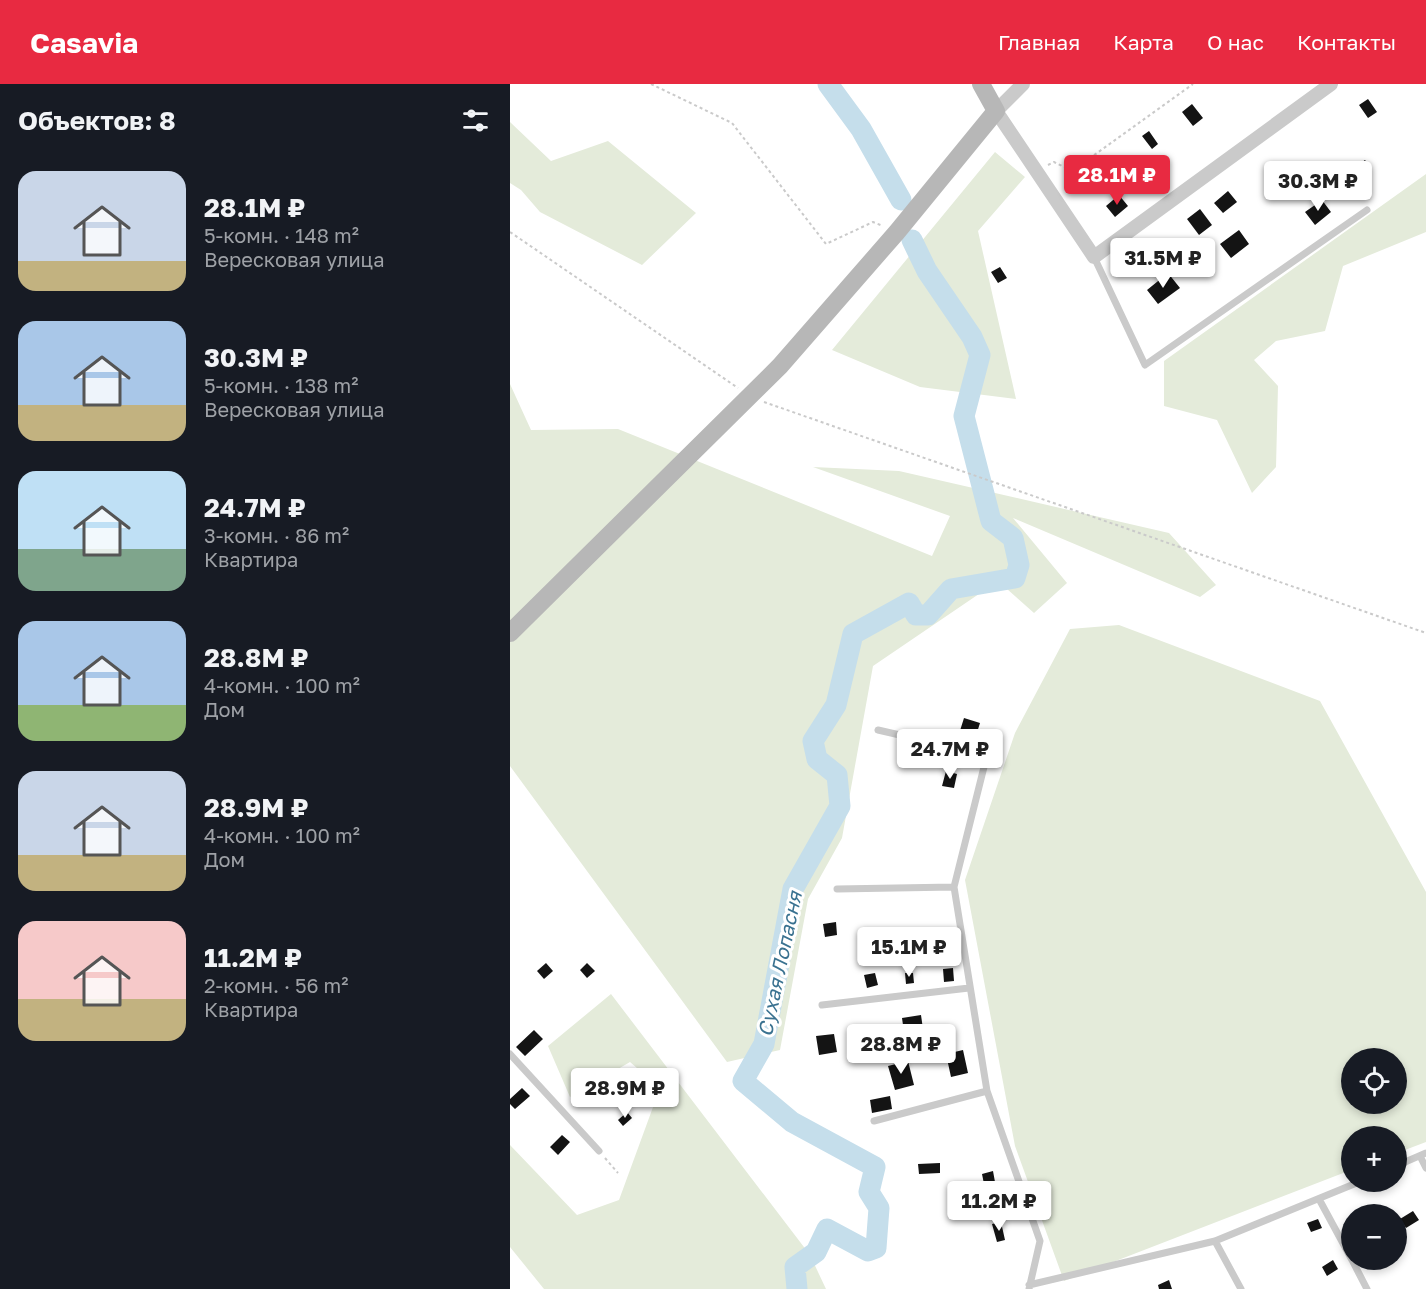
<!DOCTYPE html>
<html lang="ru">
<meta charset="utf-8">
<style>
:root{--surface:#171b24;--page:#242831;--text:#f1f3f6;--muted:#9ea1a6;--accent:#e82a41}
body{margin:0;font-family:"Golos Text",sans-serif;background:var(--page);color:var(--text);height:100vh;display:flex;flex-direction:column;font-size:22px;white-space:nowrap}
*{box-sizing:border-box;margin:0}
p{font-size:20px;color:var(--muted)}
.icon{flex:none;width:33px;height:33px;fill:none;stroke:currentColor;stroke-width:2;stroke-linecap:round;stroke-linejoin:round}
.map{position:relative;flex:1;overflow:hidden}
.drawer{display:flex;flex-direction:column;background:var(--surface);width:510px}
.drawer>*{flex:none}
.tools{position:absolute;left:831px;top:964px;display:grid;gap:12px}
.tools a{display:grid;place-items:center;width:66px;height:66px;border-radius:50%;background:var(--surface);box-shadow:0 3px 9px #0003;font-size:30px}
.price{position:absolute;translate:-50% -51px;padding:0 14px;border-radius:6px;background:#fff;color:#222;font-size:20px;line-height:39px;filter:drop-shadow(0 2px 3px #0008)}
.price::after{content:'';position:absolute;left:50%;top:36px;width:18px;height:14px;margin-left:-9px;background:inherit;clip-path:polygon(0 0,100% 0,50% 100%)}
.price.active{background:var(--accent);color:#fff}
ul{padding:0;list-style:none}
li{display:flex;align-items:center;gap:18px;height:150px;padding:0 18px}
li span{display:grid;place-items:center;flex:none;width:168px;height:120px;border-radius:18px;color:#555}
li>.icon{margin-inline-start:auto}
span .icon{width:72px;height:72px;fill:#fffc;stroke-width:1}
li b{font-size:26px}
h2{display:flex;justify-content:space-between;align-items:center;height:72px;padding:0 18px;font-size:26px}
header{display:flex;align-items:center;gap:36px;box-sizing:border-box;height:84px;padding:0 30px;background:var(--accent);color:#fff}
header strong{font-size:28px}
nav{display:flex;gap:33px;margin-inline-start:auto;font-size:21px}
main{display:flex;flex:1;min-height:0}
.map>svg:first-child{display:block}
.green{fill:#e4ebda;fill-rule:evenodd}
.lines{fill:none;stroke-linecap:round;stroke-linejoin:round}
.river{stroke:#c5deeb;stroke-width:21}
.building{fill:#141414}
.path{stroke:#cacaca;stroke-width:2;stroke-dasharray:3 3;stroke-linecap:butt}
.lane{stroke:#cacaca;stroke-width:7}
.street{stroke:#cacaca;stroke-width:14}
.secondary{stroke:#b7b7b7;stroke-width:18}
.labels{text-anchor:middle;stroke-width:6;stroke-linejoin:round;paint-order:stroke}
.water-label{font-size:20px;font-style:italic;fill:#3a7290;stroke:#fff}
</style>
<header>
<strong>Casavia</strong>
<nav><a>Главная</a><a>Карта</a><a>О нас</a><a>Контакты</a></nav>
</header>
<main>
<section class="drawer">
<h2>Объектов: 8<svg class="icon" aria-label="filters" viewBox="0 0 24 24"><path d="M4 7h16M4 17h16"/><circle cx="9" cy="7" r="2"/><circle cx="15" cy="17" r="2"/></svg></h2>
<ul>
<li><span style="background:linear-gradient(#c9d6e8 75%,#c2b280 0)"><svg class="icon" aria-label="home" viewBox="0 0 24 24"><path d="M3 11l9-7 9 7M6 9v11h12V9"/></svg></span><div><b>28.1M ₽</b><p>5-комн. · 148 m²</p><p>Вересковая улица</p></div></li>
<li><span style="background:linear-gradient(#a9c7e8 70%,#c2b280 0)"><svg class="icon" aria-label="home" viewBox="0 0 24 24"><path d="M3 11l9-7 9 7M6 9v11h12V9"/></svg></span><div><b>30.3M ₽</b><p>5-комн. · 138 m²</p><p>Вересковая улица</p></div></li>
<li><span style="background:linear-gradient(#bfe0f5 65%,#7fa58c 0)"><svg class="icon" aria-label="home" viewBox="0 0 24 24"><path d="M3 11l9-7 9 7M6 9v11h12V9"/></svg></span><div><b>24.7M ₽</b><p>3-комн. · 86 m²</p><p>Квартира</p></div></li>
<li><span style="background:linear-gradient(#a9c7e8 70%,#8fb573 0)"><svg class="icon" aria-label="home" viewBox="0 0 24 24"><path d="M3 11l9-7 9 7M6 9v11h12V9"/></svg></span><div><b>28.8M ₽</b><p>4-комн. · 100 m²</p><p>Дом</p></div></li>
<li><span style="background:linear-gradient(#c9d6e8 70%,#c2b280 0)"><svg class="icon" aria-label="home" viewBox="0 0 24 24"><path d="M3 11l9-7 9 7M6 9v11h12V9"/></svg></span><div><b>28.9M ₽</b><p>4-комн. · 100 m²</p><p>Дом</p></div></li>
<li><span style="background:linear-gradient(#f6c9c9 65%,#c2b280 0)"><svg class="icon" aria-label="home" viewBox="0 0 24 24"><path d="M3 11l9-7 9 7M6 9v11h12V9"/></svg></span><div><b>11.2M ₽</b><p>2-комн. · 56 m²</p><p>Квартира</p></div></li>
</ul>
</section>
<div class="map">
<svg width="916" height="1205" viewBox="0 0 916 1205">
<rect width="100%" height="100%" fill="#fff"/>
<!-- green -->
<path class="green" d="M0,38L41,77L98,57L186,129L132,181L30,128L11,106L0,99Z
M485,68L515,93L468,147L506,315L410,303L322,266Z
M916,90V148L833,182L815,247L766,257L744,276L768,302L766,383L742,409L707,336L654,322V277Z
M0,300L21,346L108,345L422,472L440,432L303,383L389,387L659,449L706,501L690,513L503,434L557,499L524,529L488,497L363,582L332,754L298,815L270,966L217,978L0,682Z
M609,541L810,617L916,808V1058L887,1069L886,1053H842L841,1086L554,1197L505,1062L455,796L505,649L560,545ZM842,975H886V1020H842Z
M101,910L300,1171L316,1205H34L0,1163V1061L67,1131L109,1116L150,1004L120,978L60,1013L38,962Z"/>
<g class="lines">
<!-- river -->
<path class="river" d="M318,0L351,45L391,116
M287,1205L285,1183L306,1168L317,1145L358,1167L366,1164L369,1124L359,1108L365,1083L282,1038L233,997L254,960L283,805L330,722L327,691L307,675L303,657L326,621L343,550L399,519L406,531H418L441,505L505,494L509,481L503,454L481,437L454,332L470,271L462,253L417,187L402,156"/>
</g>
<!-- building -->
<path class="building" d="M858,15L867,28L858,34L849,21Z
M682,20L693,34L683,42L672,28Z
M639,47L648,60L642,65L632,52Z
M855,76L861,84L855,89L848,81Z
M586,81L595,94L578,106L569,92Z
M718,107L727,118L713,129L704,119Z
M609,111L618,122L605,133L596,122Z
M812,116L821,128L805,141L795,128Z
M690,125L702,141L689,151L677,135Z
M729,146L739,160L721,174L710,160Z
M490,183L497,194L488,199L481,188Z
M658,189L670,204L648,220L637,206Z
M454,634L470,639L464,658L448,653Z
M436,687L447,690L444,704L432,702Z
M326,838L327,851L315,853L313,840Z
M399,861L400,876L385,878L383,862Z
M36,879L43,887L34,895L27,887Z
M77,879L85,887L77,894L70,886Z
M443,884L444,897L434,898L433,885Z
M365,889L368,901L357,904L354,891Z
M395,889H403L404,899L396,900Z
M411,931L414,952L395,955L392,934Z
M24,946L33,955L15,972L6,963Z
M324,950L327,968L309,971L306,952Z
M453,966L458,989L441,993L436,970Z
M398,977L404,1001L385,1006L378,982Z
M12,1004L20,1012L5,1025L0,1020V1015Z
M380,1012L382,1025L362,1029L360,1016Z
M117,1028L122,1034L113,1042L108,1036Z
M52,1051L60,1058L48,1071L40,1063Z
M430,1079V1089L409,1090L408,1080Z
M483,1087L485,1098L474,1100L472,1090Z
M903,1127L909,1136L896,1144L890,1135Z
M808,1135L812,1144L801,1148L797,1139Z
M491,1138L495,1156L487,1158L482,1140Z
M823,1176L828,1185L817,1192L812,1183Z
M659,1196L662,1205H649L648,1201Z"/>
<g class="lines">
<!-- path -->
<path class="path" d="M141,0L222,39L316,160L363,138L373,142
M538,81L544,78L562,87L683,0
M0,148L228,304
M254,318L916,549
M95,1074L108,1089"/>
<!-- lane -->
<path class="lane" d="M584,173L635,281L857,126
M368,646L477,671L444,803L477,1007L530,1157L519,1205
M327,805L444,803
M312,921L459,904
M0,970L89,1067
M364,1037L477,1007
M910,1072L916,1084
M886,1082L916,1069
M809,1115L842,1176
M705,1157L731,1205
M842,1176L857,1205
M519,1201L705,1157L849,1098"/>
<!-- street -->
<path class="street" d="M513,0L486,27L584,173L821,0"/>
<!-- secondary -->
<path class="secondary" d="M0,549L270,282L387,148L486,27L471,0"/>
</g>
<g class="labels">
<!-- water labels -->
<g class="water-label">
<text transform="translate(270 880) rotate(-78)" y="7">Сухая Лопасня</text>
</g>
</g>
</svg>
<div class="tools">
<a><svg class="icon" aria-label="locate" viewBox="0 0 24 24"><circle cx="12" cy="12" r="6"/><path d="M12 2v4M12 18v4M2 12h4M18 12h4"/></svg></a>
<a>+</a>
<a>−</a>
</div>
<b class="price active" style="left:607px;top:122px">28.1M ₽</b>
<b class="price" style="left:808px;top:128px">30.3M ₽</b>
<b class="price" style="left:653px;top:205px">31.5M ₽</b>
<b class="price" style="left:440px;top:696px">24.7M ₽</b>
<b class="price" style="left:399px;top:894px">15.1M ₽</b>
<b class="price" style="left:391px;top:991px">28.8M ₽</b>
<b class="price" style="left:115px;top:1035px">28.9M ₽</b>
<b class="price" style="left:489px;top:1148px">11.2M ₽</b>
</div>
</main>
